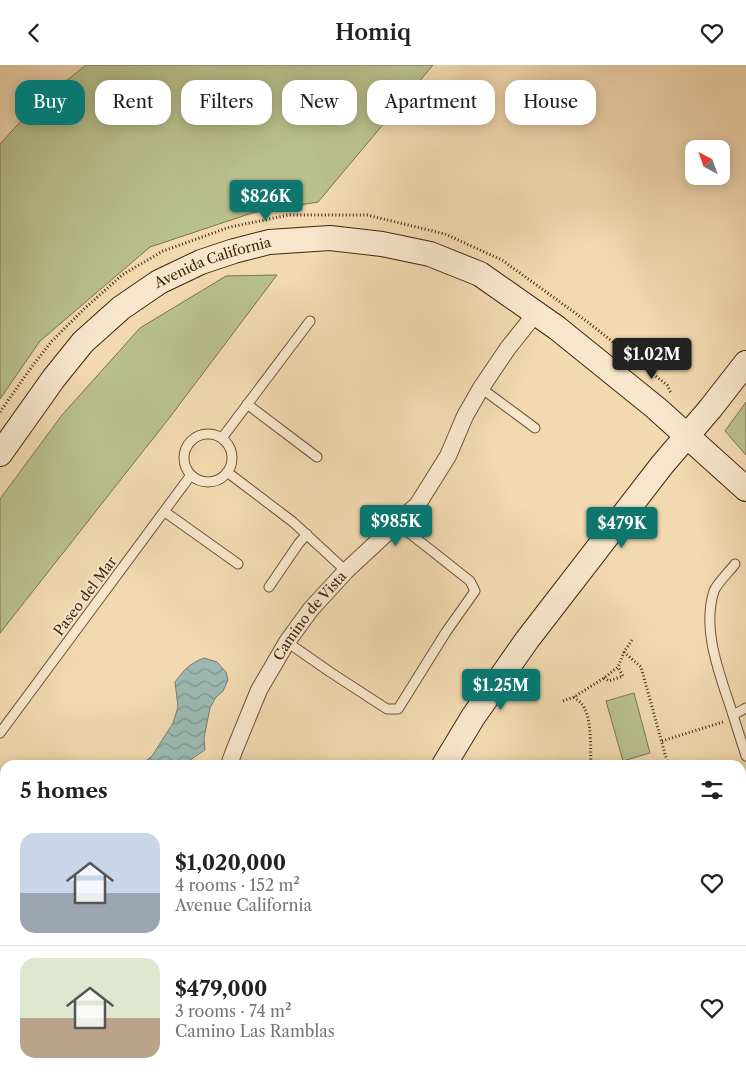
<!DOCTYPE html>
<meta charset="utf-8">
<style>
:root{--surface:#fff;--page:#f6f6f6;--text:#222;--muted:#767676;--line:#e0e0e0;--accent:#0f766e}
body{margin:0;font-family:"Libre Caslon Text",serif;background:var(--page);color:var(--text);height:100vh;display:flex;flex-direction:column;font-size:19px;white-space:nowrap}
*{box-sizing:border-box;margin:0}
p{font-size:16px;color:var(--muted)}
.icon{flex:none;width:28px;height:28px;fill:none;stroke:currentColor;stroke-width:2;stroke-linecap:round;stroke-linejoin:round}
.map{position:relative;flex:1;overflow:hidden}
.side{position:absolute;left:0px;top:695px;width:746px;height:321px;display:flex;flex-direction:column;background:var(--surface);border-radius:15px 15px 0 0;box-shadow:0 2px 12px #0003}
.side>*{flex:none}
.banner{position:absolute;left:15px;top:15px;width:716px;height:45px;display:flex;gap:10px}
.needle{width:32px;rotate:319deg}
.controls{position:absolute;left:685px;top:75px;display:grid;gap:10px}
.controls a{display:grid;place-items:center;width:45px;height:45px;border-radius:10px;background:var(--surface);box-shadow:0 2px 12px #0003;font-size:25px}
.price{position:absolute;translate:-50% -42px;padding:0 11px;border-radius:5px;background:var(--accent);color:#fff;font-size:16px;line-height:32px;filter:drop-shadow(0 1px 2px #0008)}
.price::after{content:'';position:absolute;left:50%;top:30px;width:15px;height:11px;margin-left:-8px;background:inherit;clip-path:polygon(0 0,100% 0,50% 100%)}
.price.selected{background:#222;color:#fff}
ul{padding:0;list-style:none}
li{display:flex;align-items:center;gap:15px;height:125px;padding:0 20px}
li+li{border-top:1px solid var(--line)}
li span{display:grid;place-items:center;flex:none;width:140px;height:100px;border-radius:15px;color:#555}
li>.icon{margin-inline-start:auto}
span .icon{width:60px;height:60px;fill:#fffc;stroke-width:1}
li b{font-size:21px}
h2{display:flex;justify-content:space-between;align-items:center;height:60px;padding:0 20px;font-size:21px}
.pill{padding:0 18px;border-radius:15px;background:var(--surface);box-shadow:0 2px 12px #0003;font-size:18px;line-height:45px}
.pill.selected{background:var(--accent);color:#fff}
header{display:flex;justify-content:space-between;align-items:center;height:65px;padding:0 20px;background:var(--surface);font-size:22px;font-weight:600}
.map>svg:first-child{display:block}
.grass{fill:#b8c08d;stroke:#7d724e}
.water{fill:url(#water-waves);stroke:#787e70}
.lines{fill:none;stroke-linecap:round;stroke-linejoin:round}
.lane-casing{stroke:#6e5236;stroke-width:11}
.street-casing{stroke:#6e5236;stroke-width:18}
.secondary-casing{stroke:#42250e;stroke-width:26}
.highway-casing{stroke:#42250e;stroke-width:29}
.path{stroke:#42250e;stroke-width:3;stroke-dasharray:1 2.5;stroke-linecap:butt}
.lane{stroke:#f7e6cc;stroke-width:9}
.street{stroke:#f7e6cc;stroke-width:16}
.secondary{stroke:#f7e6cc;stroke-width:24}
.highway{stroke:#e9bc78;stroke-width:28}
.labels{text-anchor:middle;stroke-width:4;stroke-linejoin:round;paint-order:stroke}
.street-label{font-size:14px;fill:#42250e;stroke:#f7e6cc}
</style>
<header><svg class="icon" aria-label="back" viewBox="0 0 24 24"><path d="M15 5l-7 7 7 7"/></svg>Homiq<svg class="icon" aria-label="heart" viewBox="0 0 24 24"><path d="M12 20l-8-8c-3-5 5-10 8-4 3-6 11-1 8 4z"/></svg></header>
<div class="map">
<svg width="746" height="1016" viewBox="0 0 746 1016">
<defs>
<pattern id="water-waves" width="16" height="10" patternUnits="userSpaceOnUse" patternTransform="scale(1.25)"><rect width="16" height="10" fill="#9cb9b2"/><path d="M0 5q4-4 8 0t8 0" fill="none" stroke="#81968f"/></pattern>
</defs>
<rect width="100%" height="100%" fill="#f2d9b0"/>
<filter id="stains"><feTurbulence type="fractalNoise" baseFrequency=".004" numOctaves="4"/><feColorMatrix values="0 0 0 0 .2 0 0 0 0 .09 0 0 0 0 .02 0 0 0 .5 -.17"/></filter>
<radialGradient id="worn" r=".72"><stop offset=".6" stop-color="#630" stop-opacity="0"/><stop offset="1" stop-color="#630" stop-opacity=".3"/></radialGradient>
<!-- grass -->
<path class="grass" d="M86,0H433L318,137L252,148L150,182L40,276L0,334V79L35,41Z
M277,210L170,352L0,568V434L62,350L140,263L226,211Z
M746,337V390L725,366Z
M634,628L650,688L623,696L606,636Z"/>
<!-- water -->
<path class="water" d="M204,593L217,597L226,607L228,615L223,626L216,632L210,643L204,673L205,685L193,693L187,700H135L143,698L152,691L173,658L178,642L175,617C185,604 189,599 204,593Z"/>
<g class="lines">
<!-- lane casing -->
<g class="lane-casing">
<path id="lane" d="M481,323L535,363
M247,339L317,392
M184 393a24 24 0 1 1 48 0a24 24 0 1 1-48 0Z
M222,373L310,256
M227,407L293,457L346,506
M165,447L238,499
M735,499C730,506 717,518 714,526C701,566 721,612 733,650L746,643
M269,522L299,478L307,469
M287,577L330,607L387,644H398L446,567L475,526L470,516L408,467L398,458
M733,650L746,691
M0,668L191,410
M741,824L746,823"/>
</g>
<!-- street casing -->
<g class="street-casing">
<g id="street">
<path id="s1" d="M229,700L234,686L259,625L287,577L311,544L346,506L418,439L448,391L465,351L481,323L508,283L536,248"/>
<path d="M0,978L5,977"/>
<path d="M120,1016L122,1011"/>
</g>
</g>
<!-- secondary casing -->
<g class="secondary-casing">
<g id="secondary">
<path id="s2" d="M0,389L54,313L83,277L121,243L159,217L201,197L234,186L269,177L330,173L382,179L430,189L480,209L557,263L656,343L746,424"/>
<path d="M444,700L473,652L527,575L662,400L710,344L746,298"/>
</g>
</g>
<!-- highway casing -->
<g class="highway-casing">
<path id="highway" d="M741,1001L746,1003
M239,1016L242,1011
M290,1016L291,1011
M324,1016L325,1011
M576,1016L577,1011"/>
</g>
<!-- path -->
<path class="path" d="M0,347L33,300L52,276L84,244L122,210L163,186L230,162L289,150H367L445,169L502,195L589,258L667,320L671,328
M624,587L641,602L668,700
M604,613L609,616L623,611L618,602
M574,632C576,634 578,635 580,637C593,649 590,684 591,700
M563,636L574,632L604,613L618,602L624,587L632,575
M662,676L723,657
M741,744L746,742"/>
<!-- lane -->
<use href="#lane" class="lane"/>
<!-- street -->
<use href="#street" class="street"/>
<!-- secondary -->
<use href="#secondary" class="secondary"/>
<!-- highway -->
<use href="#highway" class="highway"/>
</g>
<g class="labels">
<!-- street labels -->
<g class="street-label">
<text dy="5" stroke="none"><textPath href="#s2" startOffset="294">Avenida California</textPath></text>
<text transform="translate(85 531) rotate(-53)" y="5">Paseo del Mar</text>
<text dy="5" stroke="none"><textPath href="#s1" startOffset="171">Camino de Vista</textPath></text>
</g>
</g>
<rect width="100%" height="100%" filter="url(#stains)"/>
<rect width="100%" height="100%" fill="url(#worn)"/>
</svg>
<div class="controls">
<a><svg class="needle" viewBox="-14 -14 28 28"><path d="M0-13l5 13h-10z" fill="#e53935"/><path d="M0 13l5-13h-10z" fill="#767676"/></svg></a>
</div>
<b class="price" style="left:266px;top:157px">$826K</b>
<b class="price selected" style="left:652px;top:315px">$1.02M</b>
<b class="price" style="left:396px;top:482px">$985K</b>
<b class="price" style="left:622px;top:484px">$479K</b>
<b class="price" style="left:501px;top:646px">$1.25M</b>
<div class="banner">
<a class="pill selected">Buy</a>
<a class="pill">Rent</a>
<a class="pill">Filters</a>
<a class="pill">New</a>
<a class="pill">Apartment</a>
<a class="pill">House</a>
</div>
<section class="side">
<h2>5 homes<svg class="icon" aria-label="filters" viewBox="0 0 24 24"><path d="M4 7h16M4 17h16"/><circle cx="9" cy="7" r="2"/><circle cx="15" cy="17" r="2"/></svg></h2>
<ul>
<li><span style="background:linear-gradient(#c9d6e8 60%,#9aa5b1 0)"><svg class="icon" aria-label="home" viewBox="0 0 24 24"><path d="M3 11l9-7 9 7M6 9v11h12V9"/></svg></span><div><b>$1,020,000</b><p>4 rooms · 152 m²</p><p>Avenue California</p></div><svg class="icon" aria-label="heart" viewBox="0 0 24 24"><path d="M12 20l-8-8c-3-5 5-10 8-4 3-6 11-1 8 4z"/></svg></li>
<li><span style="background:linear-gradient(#dfe7d0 60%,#b9a48a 0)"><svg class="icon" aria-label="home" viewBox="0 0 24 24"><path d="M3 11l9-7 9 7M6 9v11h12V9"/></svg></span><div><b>$479,000</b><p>3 rooms · 74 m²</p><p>Camino Las Ramblas</p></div><svg class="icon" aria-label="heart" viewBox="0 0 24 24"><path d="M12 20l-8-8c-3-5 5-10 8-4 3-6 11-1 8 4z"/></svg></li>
</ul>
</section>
</div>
